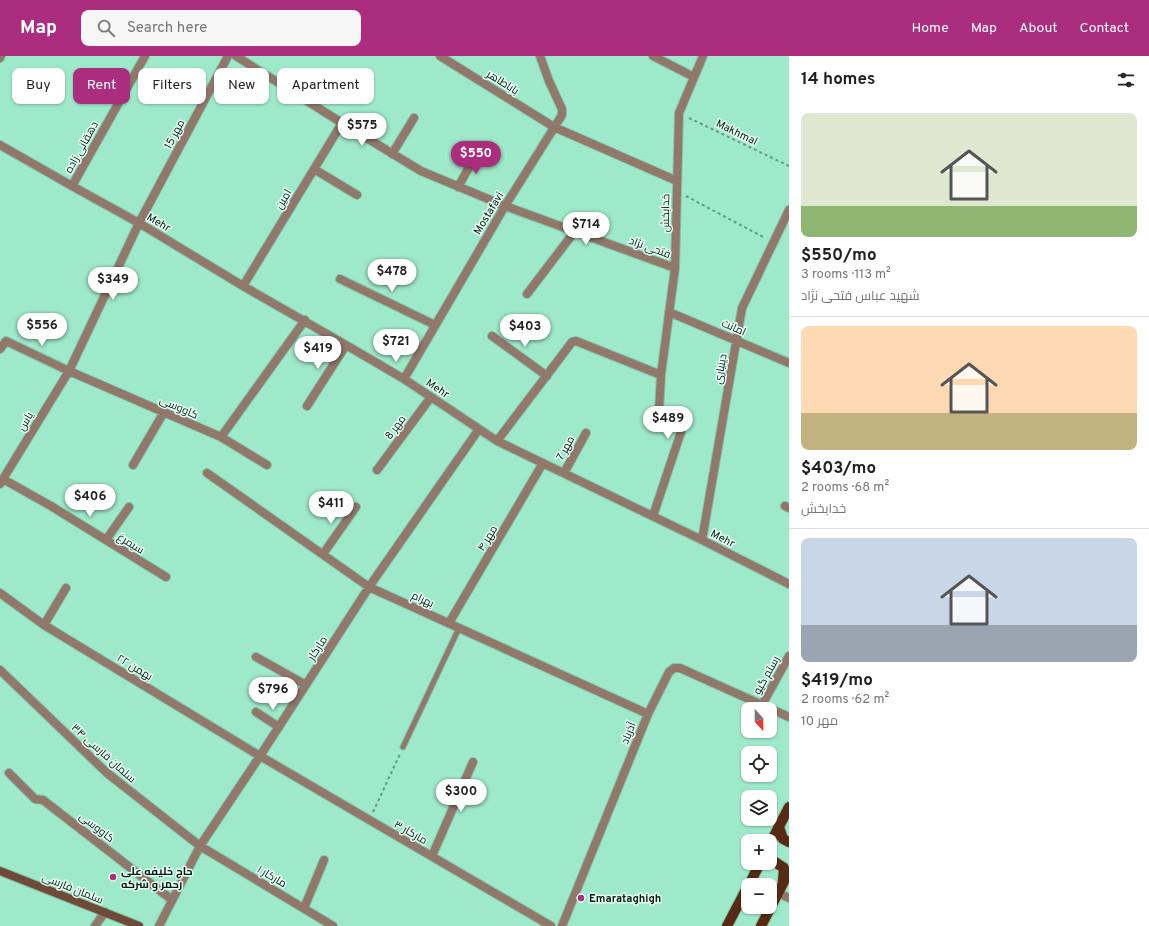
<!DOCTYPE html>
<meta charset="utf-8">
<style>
:root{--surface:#fff;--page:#f6f6f6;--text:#222;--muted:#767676;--line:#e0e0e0;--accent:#ab2e7e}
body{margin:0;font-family:Overpass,Cairo,sans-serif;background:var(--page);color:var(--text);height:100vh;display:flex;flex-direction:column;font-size:15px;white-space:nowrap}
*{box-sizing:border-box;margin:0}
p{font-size:13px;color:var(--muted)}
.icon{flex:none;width:22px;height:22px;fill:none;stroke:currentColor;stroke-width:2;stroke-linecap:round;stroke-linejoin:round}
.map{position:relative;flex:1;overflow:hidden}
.panel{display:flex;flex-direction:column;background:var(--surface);width:360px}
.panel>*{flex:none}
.hud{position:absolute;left:12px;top:12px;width:380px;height:36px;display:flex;gap:8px}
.needle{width:26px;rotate:159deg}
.controls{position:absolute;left:741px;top:646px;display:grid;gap:8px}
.controls a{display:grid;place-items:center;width:36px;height:36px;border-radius:8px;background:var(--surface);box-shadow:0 1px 3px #0004;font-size:20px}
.price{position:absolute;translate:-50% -34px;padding:0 9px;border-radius:14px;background:#fff;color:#222;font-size:13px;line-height:26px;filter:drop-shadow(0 1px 2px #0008)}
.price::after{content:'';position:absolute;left:50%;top:24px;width:12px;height:9px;margin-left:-6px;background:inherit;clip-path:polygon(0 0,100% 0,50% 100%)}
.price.selected{background:var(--accent);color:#fff}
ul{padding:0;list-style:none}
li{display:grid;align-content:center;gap:8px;height:212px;padding:0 12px}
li+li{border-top:1px solid var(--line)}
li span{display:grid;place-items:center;height:124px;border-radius:8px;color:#555}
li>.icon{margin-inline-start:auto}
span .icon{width:72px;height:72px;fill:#fffc;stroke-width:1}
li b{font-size:17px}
h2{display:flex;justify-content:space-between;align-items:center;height:48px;padding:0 12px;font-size:17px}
.pill{padding:0 14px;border-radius:8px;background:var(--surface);box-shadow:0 1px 3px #0004;font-size:14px;line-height:36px}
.pill.selected{background:var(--accent);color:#fff}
header{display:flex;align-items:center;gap:24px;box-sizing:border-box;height:56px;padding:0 20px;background:var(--accent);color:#fff}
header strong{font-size:19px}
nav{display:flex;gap:22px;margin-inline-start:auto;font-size:14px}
.search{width:280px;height:36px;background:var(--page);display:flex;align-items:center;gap:10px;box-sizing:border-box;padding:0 14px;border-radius:8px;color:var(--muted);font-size:15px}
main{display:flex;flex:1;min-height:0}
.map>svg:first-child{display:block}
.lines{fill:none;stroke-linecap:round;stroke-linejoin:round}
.service-casing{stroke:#82c4a8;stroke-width:7}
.minor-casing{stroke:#82c4a8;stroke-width:10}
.secondary-casing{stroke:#82c4a8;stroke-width:10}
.primary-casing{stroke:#82c4a8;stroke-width:12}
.path{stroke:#619b83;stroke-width:2;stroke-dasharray:3 3;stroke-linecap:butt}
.service{stroke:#92776b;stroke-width:5}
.minor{stroke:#92776b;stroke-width:8}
.secondary{stroke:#704a38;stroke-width:8}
.primary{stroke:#562a13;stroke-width:10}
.poi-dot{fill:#ab2e7e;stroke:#e8fdf3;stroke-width:1.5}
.labels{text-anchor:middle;stroke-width:3;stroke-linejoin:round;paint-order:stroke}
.street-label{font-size:11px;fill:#001e13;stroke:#e8fdf3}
.poi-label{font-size:11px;font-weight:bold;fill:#001e13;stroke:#e8fdf3;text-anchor:start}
</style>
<header>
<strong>Map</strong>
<div class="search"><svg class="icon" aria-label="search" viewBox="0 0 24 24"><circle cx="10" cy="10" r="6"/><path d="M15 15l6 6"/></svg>Search here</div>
<nav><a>Home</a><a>Map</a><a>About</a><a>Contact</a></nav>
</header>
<main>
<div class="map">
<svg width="789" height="870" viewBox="0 0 789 870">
<rect width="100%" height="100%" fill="#9ee9c9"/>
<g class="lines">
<!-- service casing -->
<g class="service-casing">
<path id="service" d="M403,691L459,572"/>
</g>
<!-- minor casing -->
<g class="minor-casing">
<path id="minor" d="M236,0L342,67L421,115L505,150L675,212
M440,0L554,71L677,125
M653,0L694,21
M0,2L1,0
M0,89L72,130L139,167L243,230L346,289L404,323L497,385L702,484L789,528
M392,98L414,62
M314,113L357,139
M72,130L145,0
M458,131L476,99
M340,223L435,269
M243,230L342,67
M527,238L575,175
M669,256L789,307
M492,280L547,320
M0,293L6,285L69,315L221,381L267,409
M404,323L505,150L562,59V53L549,25L540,0
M307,350L346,289
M221,381L305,264
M497,385L572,286L576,285L661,319
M133,409L164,356
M377,414L431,341
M207,417L369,531L648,658
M564,417L586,377
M3,423L51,450L166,521
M0,428L69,315L139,167L228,0
M785,450L789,452
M653,460L681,376L680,370L661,358L659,355L661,319L675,212L679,57L703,0
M106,484L129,451
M702,484L742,252L789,154
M323,498L356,451
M0,537L44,569L260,700L551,870
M449,567L543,407
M44,569L66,532
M256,601L306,629
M0,614L107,717L200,790L333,870
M762,649L789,600
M256,656L279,671
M9,717L35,743L43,744L172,844
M432,800L473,706
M778,837L789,842
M304,852L324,804
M95,870L105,856
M159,870L200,790L260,700L369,531L479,373
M562,870L648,658L669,616L674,612H680L789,661"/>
</g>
<!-- secondary casing -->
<g class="secondary-casing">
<path id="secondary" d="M0,815L139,870"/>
</g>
<!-- primary casing -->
<g class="primary-casing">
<path id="primary" d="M779,771L783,783L789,786
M770,788L789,751
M770,805L772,804L784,812L783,825
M749,829L760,807
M727,870L748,830
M761,870L789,816"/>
</g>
<!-- path -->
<path class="path" d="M689,62L789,110
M686,140L765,182
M373,756L400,698"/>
<!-- service -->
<use href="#service" class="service"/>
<!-- minor -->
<use href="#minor" class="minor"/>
<!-- secondary -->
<use href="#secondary" class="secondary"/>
<!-- primary -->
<use href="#primary" class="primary"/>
</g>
<!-- markers -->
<g class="poi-dot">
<circle cx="113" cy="821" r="4"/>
<circle cx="581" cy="842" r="4"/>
</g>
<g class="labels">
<!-- street labels -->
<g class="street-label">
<text transform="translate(503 26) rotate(32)" y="4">باباطاهر</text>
<text transform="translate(737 76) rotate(26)" y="4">Makhmal</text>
<text transform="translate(174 78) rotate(-62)" y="4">مهر 15</text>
<text transform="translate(81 91) rotate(-61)" y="4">دهقانی زاده</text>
<text transform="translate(283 143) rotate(-59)" y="4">امین</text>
<text transform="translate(488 157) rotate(-59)" y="4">Mostafavi</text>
<text transform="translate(665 157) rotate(-89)" y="4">خدابخش</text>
<text transform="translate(159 166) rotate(31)" y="4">Mehr</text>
<text transform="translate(650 191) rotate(20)" y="4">فتحی نژاد</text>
<text transform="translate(734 271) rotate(23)" y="4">امانت</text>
<text transform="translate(720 313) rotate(-80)" y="4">دینیاری</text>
<text transform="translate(438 332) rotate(34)" y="4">Mehr</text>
<text transform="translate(179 351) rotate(24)" y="4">کاووسی</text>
<text transform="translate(25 365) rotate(-59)" y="4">یاس</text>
<text transform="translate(395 371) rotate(-54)" y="4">مهر 8</text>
<text transform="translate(565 392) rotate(-61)" y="4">مهر 7</text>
<text transform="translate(487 482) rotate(-59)" y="4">مهر ۴</text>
<text transform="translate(723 482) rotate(27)" y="4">Mehr</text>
<text transform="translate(131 487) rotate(32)" y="4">سیمرغ</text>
<text transform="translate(423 543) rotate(24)" y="4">بهرام</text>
<text transform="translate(317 592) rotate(-57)" y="4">مارکار</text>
<text transform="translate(135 611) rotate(31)" y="4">۲۲ بهمن</text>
<text transform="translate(766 619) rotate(-61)" y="4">رستم گیو</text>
<text transform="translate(628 677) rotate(-68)" y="4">آذرباد</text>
<text transform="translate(104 697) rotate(42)" y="4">سلمان فارسی ۳۴</text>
<text transform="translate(97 771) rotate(38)" y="4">کاووسی</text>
<text transform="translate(411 776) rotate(30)" y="4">مارکار ۳</text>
<text transform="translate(272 820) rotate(31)" y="4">مارکار ۱</text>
<text transform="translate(73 832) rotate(22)" y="4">سلمان فارسی</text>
</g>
<!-- poi labels -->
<g class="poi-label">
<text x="121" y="819">حاج خلیفه علی<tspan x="121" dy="13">رحمر و شرکه</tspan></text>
<text x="589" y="846">Emarataghigh</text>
</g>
</g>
</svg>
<div class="controls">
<a><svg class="needle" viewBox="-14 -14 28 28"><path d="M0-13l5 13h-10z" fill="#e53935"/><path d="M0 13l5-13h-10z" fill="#767676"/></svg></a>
<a><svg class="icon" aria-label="locate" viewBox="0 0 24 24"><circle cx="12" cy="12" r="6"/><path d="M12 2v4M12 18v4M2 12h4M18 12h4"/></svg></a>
<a><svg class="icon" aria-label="layers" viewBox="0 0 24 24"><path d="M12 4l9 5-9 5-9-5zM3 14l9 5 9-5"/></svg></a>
<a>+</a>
<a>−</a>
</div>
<b class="price" style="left:362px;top:91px">$575</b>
<b class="price selected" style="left:476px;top:119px">$550</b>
<b class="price" style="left:586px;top:190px">$714</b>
<b class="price" style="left:392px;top:237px">$478</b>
<b class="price" style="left:113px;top:245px">$349</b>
<b class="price" style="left:42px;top:291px">$556</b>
<b class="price" style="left:525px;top:292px">$403</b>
<b class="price" style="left:396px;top:307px">$721</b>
<b class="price" style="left:318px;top:314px">$419</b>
<b class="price" style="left:668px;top:384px">$489</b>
<b class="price" style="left:90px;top:462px">$406</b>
<b class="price" style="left:331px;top:469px">$411</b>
<b class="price" style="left:273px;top:655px">$796</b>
<b class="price" style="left:461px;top:757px">$300</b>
<div class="hud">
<a class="pill">Buy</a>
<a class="pill selected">Rent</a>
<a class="pill">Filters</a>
<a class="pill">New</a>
<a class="pill">Apartment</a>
</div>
</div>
<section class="panel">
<h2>14 homes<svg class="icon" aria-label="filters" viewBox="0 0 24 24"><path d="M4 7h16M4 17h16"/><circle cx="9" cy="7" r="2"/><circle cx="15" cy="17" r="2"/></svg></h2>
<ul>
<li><span style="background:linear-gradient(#dfe7d0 75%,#8fb573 0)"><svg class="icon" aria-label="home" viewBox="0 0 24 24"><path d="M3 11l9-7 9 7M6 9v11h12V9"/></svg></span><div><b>$550/mo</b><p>3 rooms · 113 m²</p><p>شهید عباس فتحی نژاد</p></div></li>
<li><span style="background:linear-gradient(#ffd9b3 70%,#c2b280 0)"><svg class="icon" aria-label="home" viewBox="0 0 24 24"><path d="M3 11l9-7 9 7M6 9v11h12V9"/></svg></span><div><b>$403/mo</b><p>2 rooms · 68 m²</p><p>خدابخش</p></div></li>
<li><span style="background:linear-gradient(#c9d6e8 70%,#9aa5b1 0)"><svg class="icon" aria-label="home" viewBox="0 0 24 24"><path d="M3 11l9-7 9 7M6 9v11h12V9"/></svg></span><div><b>$419/mo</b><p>2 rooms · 62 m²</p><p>مهر 10</p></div></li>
</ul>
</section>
</main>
